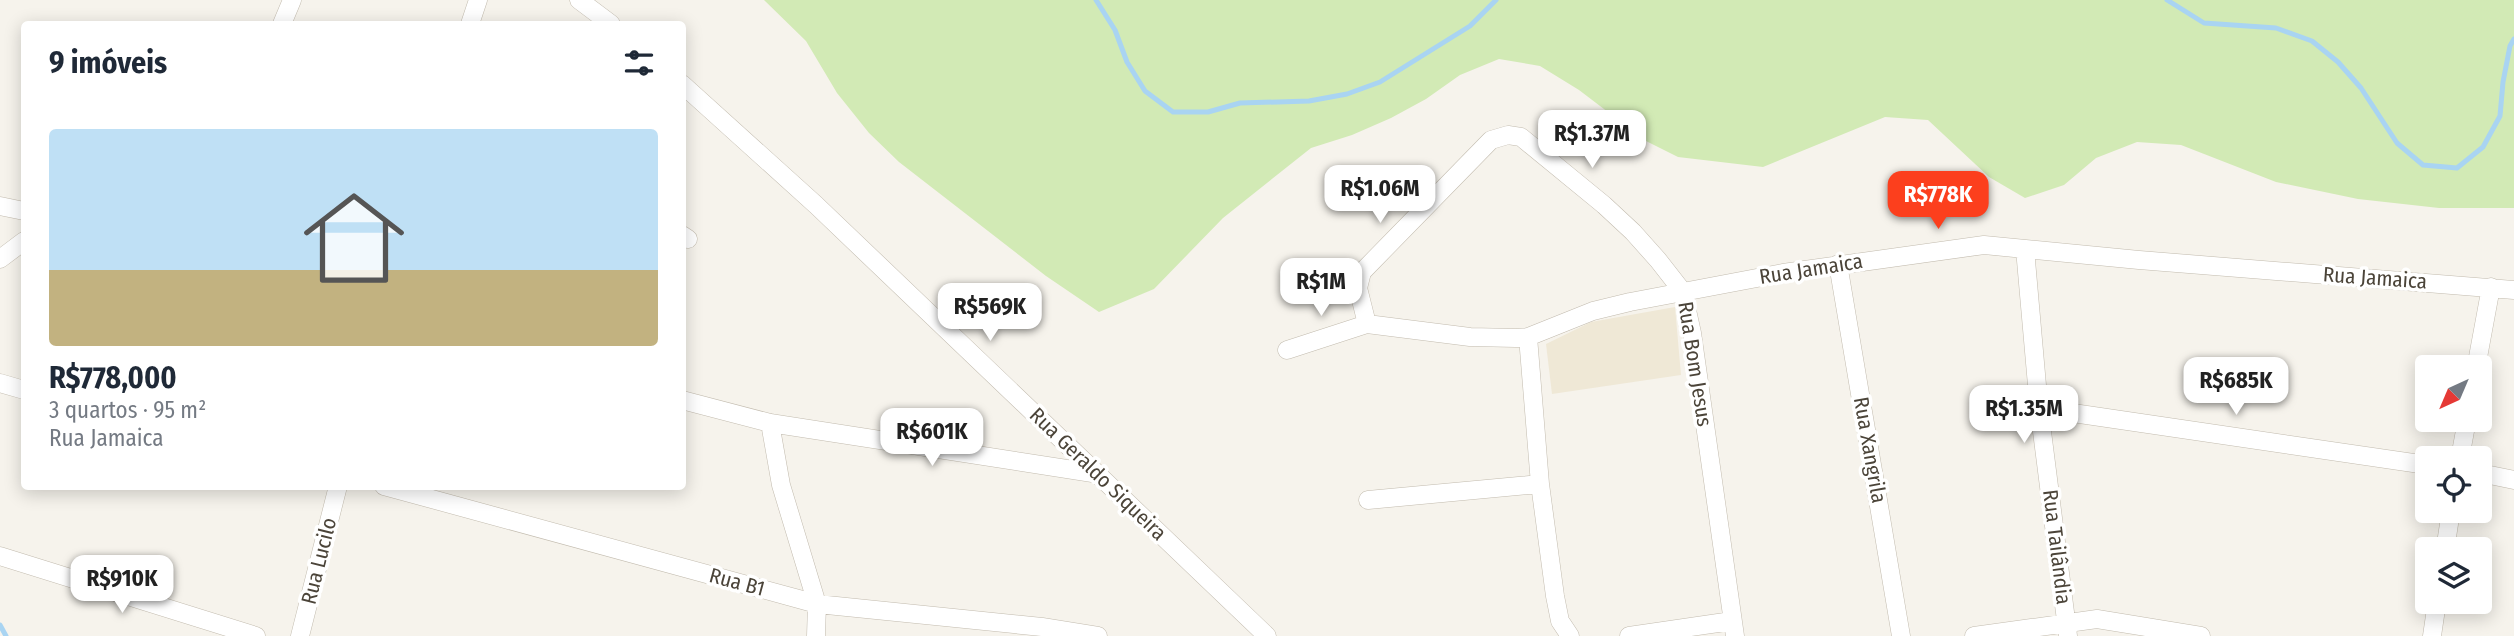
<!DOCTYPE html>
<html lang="pt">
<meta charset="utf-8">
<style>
:root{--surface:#fff;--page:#f6f6f7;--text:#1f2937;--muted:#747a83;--accent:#fc3f1d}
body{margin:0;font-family:"Fira Sans Condensed",sans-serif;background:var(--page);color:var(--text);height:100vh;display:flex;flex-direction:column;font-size:26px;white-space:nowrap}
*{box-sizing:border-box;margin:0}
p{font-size:23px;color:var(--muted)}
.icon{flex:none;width:38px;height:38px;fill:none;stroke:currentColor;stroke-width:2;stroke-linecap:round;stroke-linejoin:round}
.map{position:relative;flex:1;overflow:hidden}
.details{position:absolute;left:21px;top:21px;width:665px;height:469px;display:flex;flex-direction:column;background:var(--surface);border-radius:7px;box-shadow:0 4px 18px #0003}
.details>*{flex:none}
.needle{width:46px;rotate:224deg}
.tools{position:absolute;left:2415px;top:355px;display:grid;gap:14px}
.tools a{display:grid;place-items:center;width:77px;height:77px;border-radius:7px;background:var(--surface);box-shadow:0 4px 18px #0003;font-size:35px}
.price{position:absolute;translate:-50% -60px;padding:0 16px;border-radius:14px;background:#fff;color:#222;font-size:23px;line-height:46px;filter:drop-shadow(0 2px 4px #0008)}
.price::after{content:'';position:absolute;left:50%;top:42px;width:21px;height:16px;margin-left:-10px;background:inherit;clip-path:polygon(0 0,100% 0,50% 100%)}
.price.on{background:var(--accent);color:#fff}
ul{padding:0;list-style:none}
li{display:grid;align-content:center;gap:14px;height:371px;padding:0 28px}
li span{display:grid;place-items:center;height:217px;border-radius:7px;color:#555}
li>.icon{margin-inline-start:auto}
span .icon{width:126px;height:126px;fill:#fffc;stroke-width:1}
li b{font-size:30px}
h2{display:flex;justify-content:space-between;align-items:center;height:84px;padding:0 28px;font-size:30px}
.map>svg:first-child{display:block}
.education{fill:#efe8d6}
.green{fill:#d2eab5}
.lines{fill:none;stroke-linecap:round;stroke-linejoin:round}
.stream{stroke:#a9d4f2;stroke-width:5}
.street-casing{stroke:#c2bbae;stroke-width:19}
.street{stroke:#fff;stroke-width:18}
.labels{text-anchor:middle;stroke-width:7;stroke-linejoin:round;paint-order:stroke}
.street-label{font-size:21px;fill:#4b4439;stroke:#fff}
</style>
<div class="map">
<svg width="2514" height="636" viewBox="0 0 2514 636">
<rect width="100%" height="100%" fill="#f6f3ec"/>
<!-- education -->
<path class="education" d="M1675,307L1681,375L1552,394L1546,344L1591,322Z"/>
<!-- green -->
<path class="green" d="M764,0H2514V208H2439L2358,199L2276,182L2181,145L2137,142L2096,158L2064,185L2025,198L1989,177L1928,120L1885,117L1763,167L1678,157L1646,141L1579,90L1540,66L1499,59L1460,75L1426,99L1391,118L1352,135L1311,148L1223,218L1154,289L1099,312L1046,276L899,162L869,133L837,93L806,41Z"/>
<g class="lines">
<!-- stream -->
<path class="stream" d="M1096,0L1115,30L1127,62L1145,91L1173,112H1208L1240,103L1309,101L1347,94L1380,82L1470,26L1496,0
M2167,0L2204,23L2276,28L2312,41L2338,62L2361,88L2397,143L2423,165L2457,168L2483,147L2500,116L2503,82L2510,46L2514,39
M0,625L6,636"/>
<!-- street casing -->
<g class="street-casing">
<path id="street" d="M579,0L611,24
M282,24L292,0
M470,24L478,0
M682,84L816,205L1267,636
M0,206L24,211
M682,235L688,239
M2025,249L2039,408L2068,636
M0,259L24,241
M1838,264L1901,636
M1367,324L1358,288L1362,272L1491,140L1508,135L1521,137L1604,205L1633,232L1658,260L1683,292L1692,333L1735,636
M1528,337L1540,484L1555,596L1560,621L1570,636
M1287,350L1367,324L1470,337L1516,338L1528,337L1593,311L1630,302L1783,273L1984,245L2139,260L2514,290
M2476,368L2491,287
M0,383L24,390
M682,400L770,423L1099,474
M2039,408L2427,465
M770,423L781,485L817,604L816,636
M2460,458L2467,420
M2480,473L2514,480
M384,486L817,604L1042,627L1098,636
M1368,500L1540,484
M2445,550L2451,511
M0,556L256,636
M300,636L338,486
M1629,636L1732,621
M1974,636L2097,619L2201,636
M2432,636L2437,602"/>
</g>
<!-- street -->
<use href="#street" class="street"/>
</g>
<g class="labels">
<!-- street labels -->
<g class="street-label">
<text transform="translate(1811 269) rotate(-9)" y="7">Rua Jamaica</text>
<text transform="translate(2375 278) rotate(4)" y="7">Rua Jamaica</text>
<text transform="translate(1695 364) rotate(81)" y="7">Rua Bom Jesus</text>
<text transform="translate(1870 450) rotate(80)" y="7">Rua Xangrila</text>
<text transform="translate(1098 474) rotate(44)" y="7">Rua Geraldo Siqueira</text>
<text transform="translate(2057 547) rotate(83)" y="7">Rua Tailândia</text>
<text transform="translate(319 561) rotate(-76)" y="7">Rua Lucilo</text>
<text transform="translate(737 582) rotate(15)" y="7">Rua B1</text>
</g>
</g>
</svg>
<div class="tools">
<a><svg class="needle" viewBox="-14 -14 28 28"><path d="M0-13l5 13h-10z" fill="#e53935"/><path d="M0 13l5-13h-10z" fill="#747a83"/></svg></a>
<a><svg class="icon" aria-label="locate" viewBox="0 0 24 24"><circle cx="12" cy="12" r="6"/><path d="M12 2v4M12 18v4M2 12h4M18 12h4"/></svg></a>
<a><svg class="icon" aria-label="layers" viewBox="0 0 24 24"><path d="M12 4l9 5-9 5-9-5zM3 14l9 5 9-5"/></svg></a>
</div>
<b class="price" style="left:1592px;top:170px">R$1.37M</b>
<b class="price" style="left:1380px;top:225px">R$1.06M</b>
<b class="price on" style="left:1938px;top:231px">R$778K</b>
<b class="price" style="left:1321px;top:318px">R$1M</b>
<b class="price" style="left:990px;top:343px">R$569K</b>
<b class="price" style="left:2236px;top:417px">R$685K</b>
<b class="price" style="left:2024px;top:445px">R$1.35M</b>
<b class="price" style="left:932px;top:468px">R$601K</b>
<b class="price" style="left:122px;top:615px">R$910K</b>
<section class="details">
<h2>9 imóveis<svg class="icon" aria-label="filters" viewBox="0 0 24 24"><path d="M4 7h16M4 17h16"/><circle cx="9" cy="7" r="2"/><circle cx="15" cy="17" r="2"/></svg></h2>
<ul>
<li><span style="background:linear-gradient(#bfe0f5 65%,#c2b280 0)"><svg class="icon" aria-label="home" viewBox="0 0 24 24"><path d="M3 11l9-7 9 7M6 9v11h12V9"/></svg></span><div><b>R$778,000</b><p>3 quartos · 95 m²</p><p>Rua Jamaica</p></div></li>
</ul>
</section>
</div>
